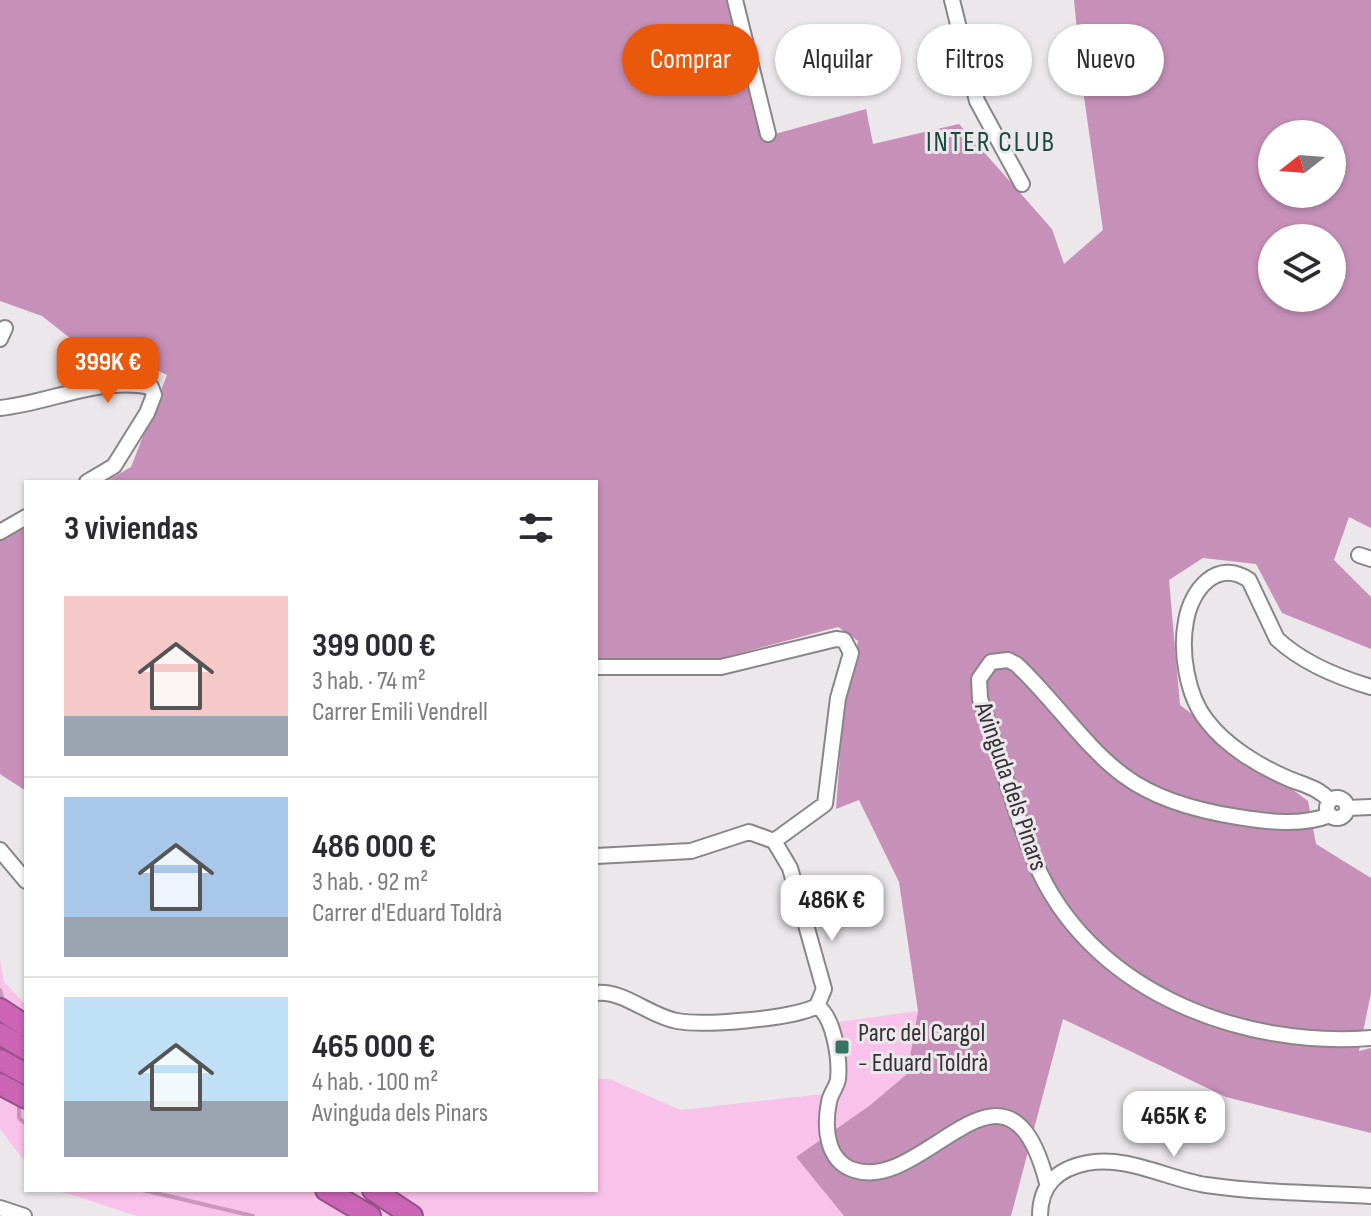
<!DOCTYPE html>
<html lang="es">
<meta charset="utf-8">
<style>
:root{--surface:#fff;--page:#f7f7f7;--text:#2b2b33;--muted:#7c7c81;--line:#e1e1e2;--accent:#ea580c}
body{margin:0;font-family:"Sofia Sans Condensed",sans-serif;background:var(--page);color:var(--text);height:100vh;display:flex;flex-direction:column;font-size:30px;white-space:nowrap}
*{box-sizing:border-box;margin:0}
p{font-size:26px;color:var(--muted)}
.icon{flex:none;width:44px;height:44px;fill:none;stroke:currentColor;stroke-width:2;stroke-linecap:round;stroke-linejoin:round}
.map{position:relative;flex:1;overflow:hidden}
.side{position:absolute;left:24px;top:480px;width:574px;height:712px;display:flex;flex-direction:column;background:var(--surface);border-radius:0px;box-shadow:0 2px 6px #0004}
.side>*{flex:none}
.guide{position:absolute;left:622px;top:24px;width:628px;height:72px;display:flex;gap:16px}
.needle{width:52px;rotate:253deg}
.controls{position:absolute;left:1258px;top:120px;display:grid;gap:16px}
.controls a{display:grid;place-items:center;width:88px;height:88px;border-radius:50%;background:var(--surface);box-shadow:0 2px 6px #0004;font-size:40px}
.price{position:absolute;translate:-50% -68px;padding:0 18px;border-radius:16px;background:#fff;color:#222;font-size:26px;line-height:52px;filter:drop-shadow(0 2px 4px #0008)}
.price::after{content:'';position:absolute;left:50%;top:48px;width:24px;height:18px;margin-left:-12px;background:inherit;clip-path:polygon(0 0,100% 0,50% 100%)}
.price.current{background:var(--accent);color:#fff}
ul{padding:0;list-style:none}
li{display:flex;align-items:center;gap:24px;height:200px;padding:0 40px}
li+li{border-top:2px solid var(--line)}
li span{display:grid;place-items:center;flex:none;width:224px;height:160px;border-radius:0px;color:#555}
li>.icon{margin-inline-start:auto}
span .icon{width:96px;height:96px;fill:#fffc;stroke-width:1}
li b{font-size:34px}
h2{display:flex;justify-content:space-between;align-items:center;height:96px;padding:0 40px;font-size:34px}
.chip{padding:0 28px;border-radius:36px;background:var(--surface);box-shadow:0 2px 6px #0004;font-size:28px;line-height:72px}
.chip.current{background:var(--accent);color:#fff}
.map>svg:first-child{display:block}
.green{fill:#f9c2eb}
.forest{fill:#c690b8;fill-rule:evenodd}
.lines{fill:none;stroke-linecap:round;stroke-linejoin:round}
.stream{stroke:#cb95bd;stroke-width:4}
.minor-casing{stroke:#898588;stroke-width:18}
.highway-casing{stroke:#975388;stroke-width:24}
.minor{stroke:#fff;stroke-width:14}
.highway{stroke:#cc65b6;stroke-width:20}
.poi-dot{fill:#347461;stroke:#ece7eb;stroke-width:3}
.labels{text-anchor:middle;stroke-width:6;stroke-linejoin:round;paint-order:stroke}
.street-label{font-size:26px;fill:#343234;stroke:#ece7eb}
.poi-label{font-size:26px;fill:#343234;stroke:#ece7eb;text-anchor:start}
.neighbourhood-label{font-size:28px;letter-spacing:2px;fill:#174b3d;stroke:#ece7eb}
</style>
<div class="map">
<svg width="1371" height="1216" viewBox="0 0 1371 1216">
<rect width="100%" height="100%" fill="#ece7eb"/>
<!-- green -->
<path class="green" d="M0,960L4,982L26,1005V1163L0,1129Z
M918,1011L907,1074L869,1106L796,1157L844,1216H137L56,1190H596V1079H610L680,1110L823,1094L847,1079L838,1022Z"/>
<!-- forest -->
<path class="forest" d="M0,0H727L764,137L866,109L873,144L959,124L1052,229L1064,264L1103,230L1082,83L1074,0H1371V528L1349,517L1334,560L1371,597V649L1282,613L1256,564L1203,558L1169,580L1180,705L1308,801L1316,844L1371,878V993L1359,1051L1371,1048V1133L1226,1097L1063,1019L1011,1216H844L796,1157L869,1106L907,1074L918,1011L899,882L859,800L836,809L843,715L858,641L838,627L707,662L596,659V482H105L131,467L167,375L113,349L75,342L42,316L0,301ZM1272,134H1332V194H1272ZM1272,238H1332V298H1272Z
M26,527V791L0,774V541Z"/>
<g class="lines">
<!-- stream -->
<path class="stream" d="M0,990L4,1003
M19,1101V1118L26,1124
M143,1190L253,1216"/>
<!-- minor casing -->
<g class="minor-casing">
<path id="minor" d="M735,0L768,134
M952,0L977,101L1022,184
M0,339L5,328
M0,408C50,403 100,376 151,387L154,395L147,413L114,466L87,482
M0,532L26,517
M1359,555L1371,559
M596,667H721L836,639L844,640L851,653L838,698L825,804L774,841
M1327 808a10 10 0 1 1 20 0a10 10 0 1 1-20 0Z
M1330,801C1318,787 1303,785 1287,778C1259,766 1226,746 1207,721C1187,696 1180,652 1186,621C1191,590 1217,558 1249,580L1277,639C1303,663 1337,677 1371,687
M1347,808L1371,807
M1330,815C1302,826 1268,822 1238,817C1199,811 1156,800 1123,775C1085,747 1052,697 1016,664L1008,660L991,662L979,679L980,699C1000,754 1016,821 1040,873C1098,994 1244,1048 1371,1038
M0,850L26,881
M596,856L691,851L749,832L774,841L790,868L824,989L817,1006C793,1019 704,1026 677,1021C649,1016 624,990 596,993
M817,1006C834,1017 840,1059 838,1079C837,1087 830,1094 829,1102C824,1127 826,1161 854,1170C925,1194 1007,1028 1047,1183
M0,1208L24,1216
M1040,1216C1040,1185 1057,1169 1087,1163C1126,1155 1168,1179 1206,1185C1261,1193 1316,1193 1371,1196"/>
</g>
<!-- highway casing -->
<g class="highway-casing">
<path id="highway" d="M0,1009L26,1026
M0,1034L26,1049
M0,1060L26,1074
M0,1084L26,1098
M326,1190L370,1216
M373,1190L412,1216"/>
</g>
<!-- minor -->
<use href="#minor" class="minor"/>
<!-- highway -->
<use href="#highway" class="highway"/>
</g>
<!-- markers -->
<rect class="poi-dot" x="834" y="1039" width="16" height="16" rx="4"/>
<g class="labels">
<!-- street labels -->
<g class="street-label">
<text transform="translate(1012 786) rotate(71)" y="9">Avinguda dels Pinars</text>
</g>
<!-- poi labels -->
<g class="poi-label">
<text x="858" y="1041">Parc del Cargol<tspan x="858" dy="30">- Eduard Toldrà</tspan></text>
</g>
<!-- neighbourhood labels -->
<g class="neighbourhood-label">
<text x="991" y="151">INTER CLUB</text>
</g>
</g>
</svg>
<div class="controls">
<a><svg class="needle" viewBox="-14 -14 28 28"><path d="M0-13l5 13h-10z" fill="#e53935"/><path d="M0 13l5-13h-10z" fill="#7c7c81"/></svg></a>
<a><svg class="icon" aria-label="layers" viewBox="0 0 24 24"><path d="M12 4l9 5-9 5-9-5zM3 14l9 5 9-5"/></svg></a>
</div>
<b class="price current" style="left:108px;top:405px">399K €</b>
<b class="price" style="left:832px;top:943px">486K €</b>
<b class="price" style="left:1174px;top:1159px">465K €</b>
<div class="guide">
<a class="chip current">Comprar</a>
<a class="chip">Alquilar</a>
<a class="chip">Filtros</a>
<a class="chip">Nuevo</a>
</div>
<section class="side">
<h2>3 viviendas<svg class="icon" aria-label="filters" viewBox="0 0 24 24"><path d="M4 7h16M4 17h16"/><circle cx="9" cy="7" r="2"/><circle cx="15" cy="17" r="2"/></svg></h2>
<ul>
<li><span style="background:linear-gradient(#f6c9c9 75%,#9aa5b1 0)"><svg class="icon" aria-label="home" viewBox="0 0 24 24"><path d="M3 11l9-7 9 7M6 9v11h12V9"/></svg></span><div><b>399 000 €</b><p>3 hab. · 74 m²</p><p>Carrer Emili Vendrell</p></div></li>
<li><span style="background:linear-gradient(#a9c7e8 75%,#9aa5b1 0)"><svg class="icon" aria-label="home" viewBox="0 0 24 24"><path d="M3 11l9-7 9 7M6 9v11h12V9"/></svg></span><div><b>486 000 €</b><p>3 hab. · 92 m²</p><p>Carrer d'Eduard Toldrà</p></div></li>
<li><span style="background:linear-gradient(#bfe0f5 65%,#9aa5b1 0)"><svg class="icon" aria-label="home" viewBox="0 0 24 24"><path d="M3 11l9-7 9 7M6 9v11h12V9"/></svg></span><div><b>465 000 €</b><p>4 hab. · 100 m²</p><p>Avinguda dels Pinars</p></div></li>
</ul>
</section>
</div>
